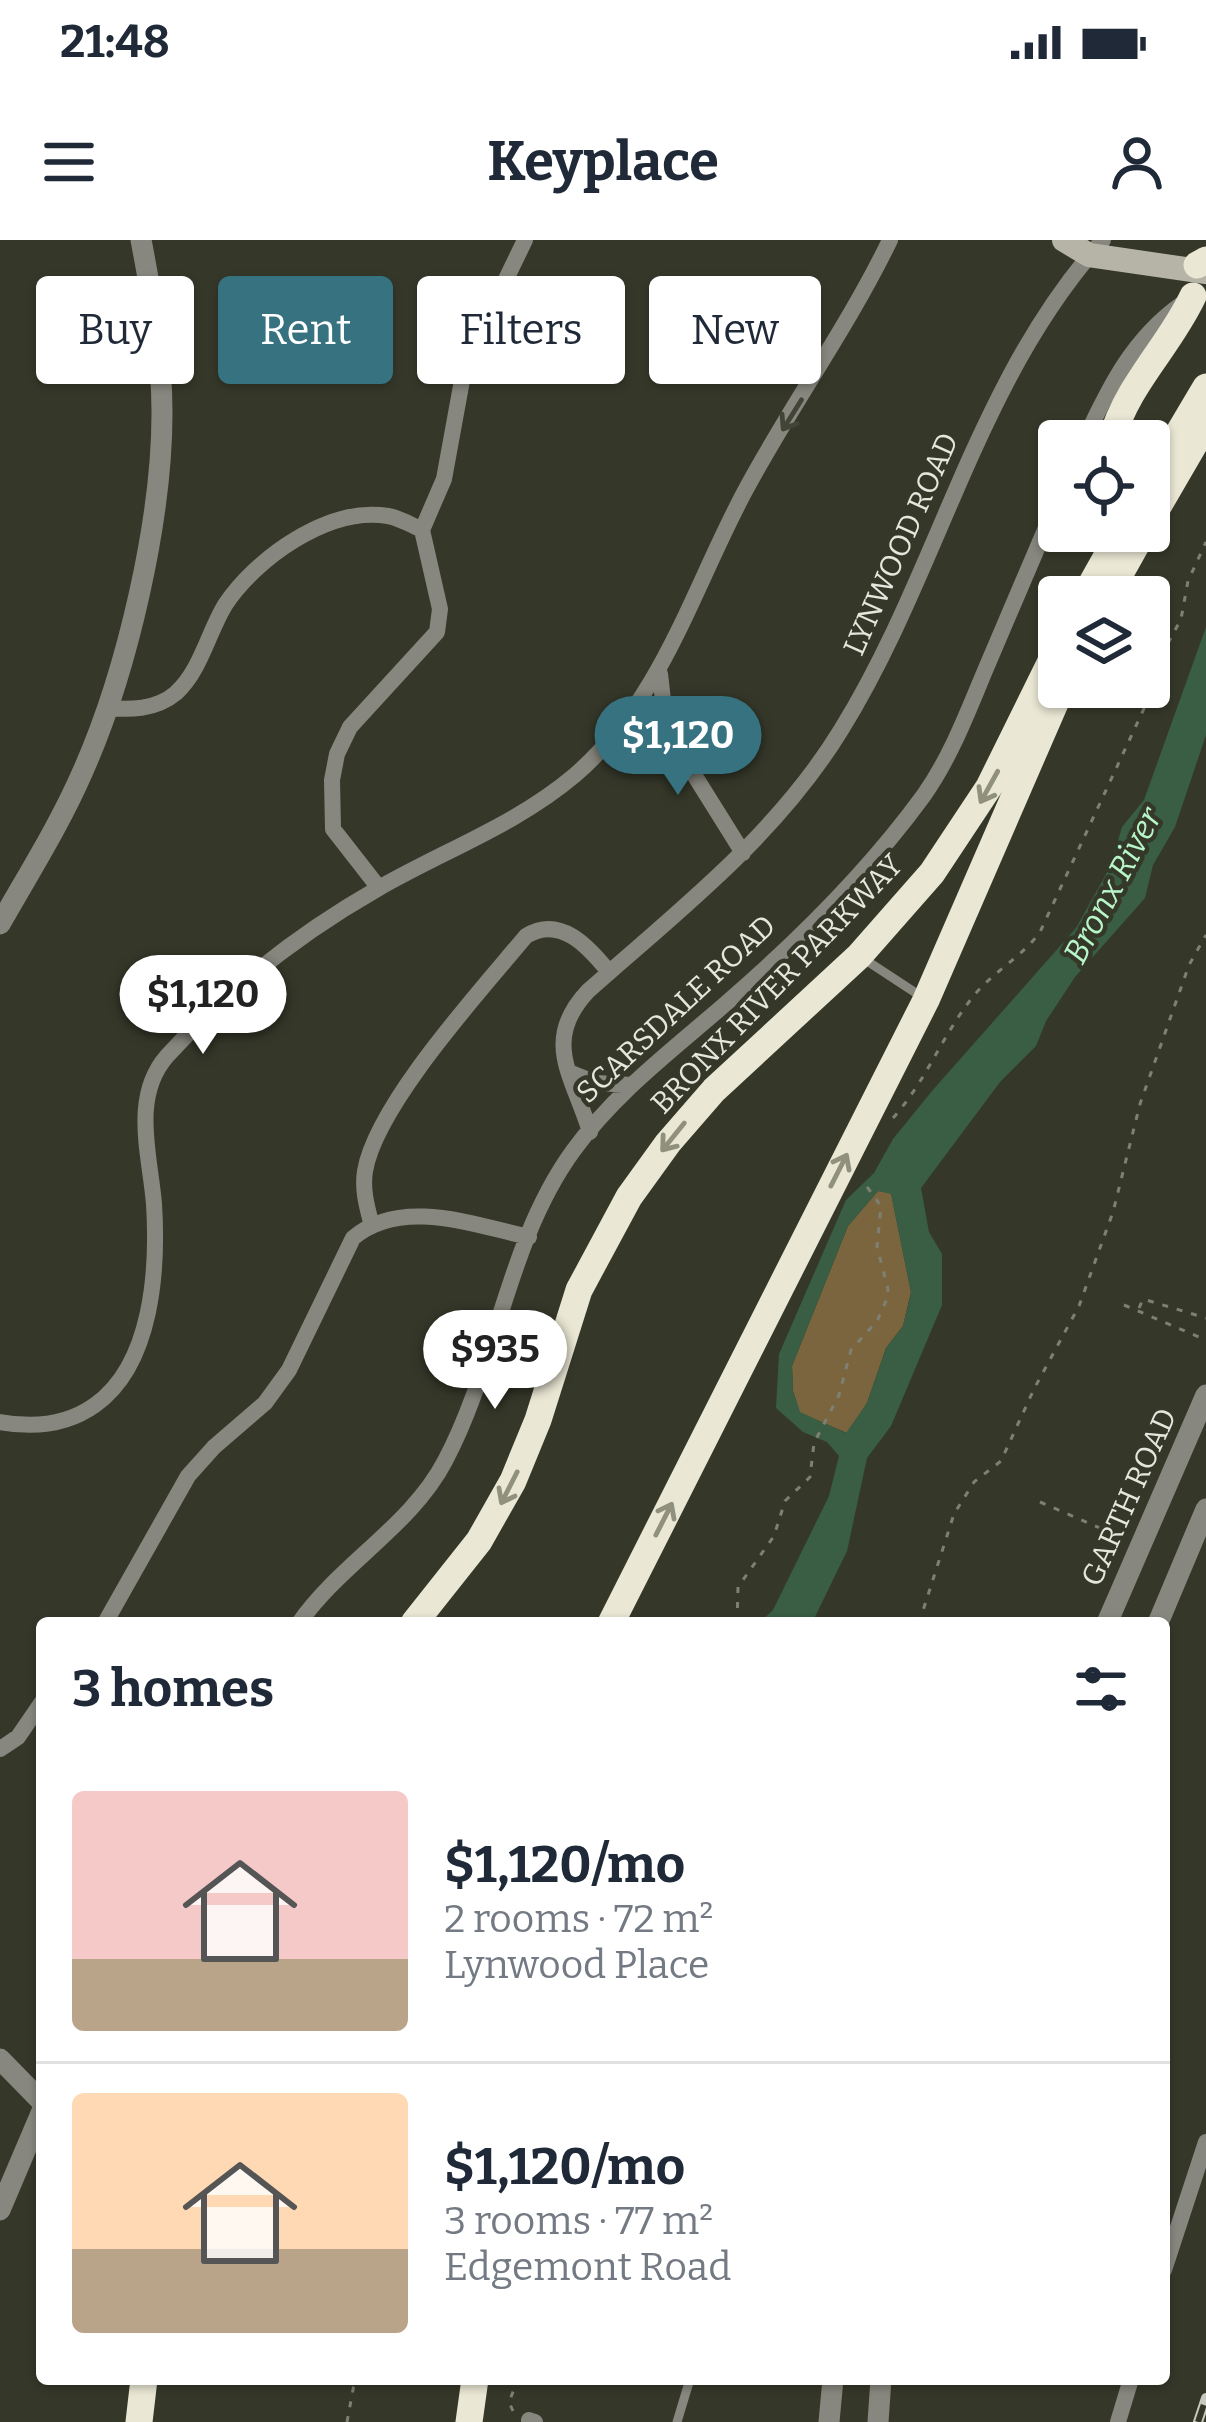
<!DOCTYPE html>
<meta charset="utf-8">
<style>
:root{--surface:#fff;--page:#f6f6f7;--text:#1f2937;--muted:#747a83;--line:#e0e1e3;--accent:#367280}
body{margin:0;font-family:Bitter,serif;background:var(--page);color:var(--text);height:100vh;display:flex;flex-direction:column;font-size:45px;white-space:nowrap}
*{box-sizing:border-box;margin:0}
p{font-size:39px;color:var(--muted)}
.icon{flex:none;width:66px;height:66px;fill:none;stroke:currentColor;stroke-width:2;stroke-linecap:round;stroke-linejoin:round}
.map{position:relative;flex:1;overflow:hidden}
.side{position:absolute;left:36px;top:1377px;width:1134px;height:768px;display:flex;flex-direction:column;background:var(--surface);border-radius:12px;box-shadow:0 3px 9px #0004}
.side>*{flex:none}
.top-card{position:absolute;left:36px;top:36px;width:1134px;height:108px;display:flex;gap:24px}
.tools{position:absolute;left:1038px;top:180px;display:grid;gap:24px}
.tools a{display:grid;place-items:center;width:132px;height:132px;border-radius:12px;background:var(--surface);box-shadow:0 3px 9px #0004;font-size:60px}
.price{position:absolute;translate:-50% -102px;padding:0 27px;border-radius:42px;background:#fff;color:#222;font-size:39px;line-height:78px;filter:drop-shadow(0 3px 6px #0008)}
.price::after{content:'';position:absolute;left:50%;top:72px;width:36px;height:27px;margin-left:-18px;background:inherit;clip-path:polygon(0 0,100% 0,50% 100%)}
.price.selected{background:var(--accent);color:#fff}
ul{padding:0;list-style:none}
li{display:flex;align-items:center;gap:36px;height:300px;padding:0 36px}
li+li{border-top:3px solid var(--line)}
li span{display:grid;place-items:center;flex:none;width:336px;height:240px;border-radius:12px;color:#555}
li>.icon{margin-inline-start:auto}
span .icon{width:144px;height:144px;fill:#fffc;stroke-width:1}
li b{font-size:51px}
h2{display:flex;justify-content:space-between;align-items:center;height:144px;padding:0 36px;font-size:51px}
.tag{padding:0 42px;border-radius:12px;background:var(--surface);box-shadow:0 3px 9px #0004;font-size:42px;line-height:108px}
.tag.selected{background:var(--accent);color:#fff}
.status{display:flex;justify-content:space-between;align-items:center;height:84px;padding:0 60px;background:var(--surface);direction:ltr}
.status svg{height:33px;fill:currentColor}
header{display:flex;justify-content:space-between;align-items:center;height:156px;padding:0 36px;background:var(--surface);font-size:54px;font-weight:700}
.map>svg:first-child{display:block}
.forest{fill:#7a653f}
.water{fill:#395e44;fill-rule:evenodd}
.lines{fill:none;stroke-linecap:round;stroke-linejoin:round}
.path{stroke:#7e8073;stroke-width:3;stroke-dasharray:6 9;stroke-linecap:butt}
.service{stroke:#88877f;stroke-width:9}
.minor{stroke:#88877f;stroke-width:16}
.tertiary{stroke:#88877f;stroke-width:21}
.secondary{stroke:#b6b4a7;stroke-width:24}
.trunk{stroke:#eae7d4;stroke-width:27}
.rail-casing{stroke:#c8cabf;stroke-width:10}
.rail{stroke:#353829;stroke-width:6;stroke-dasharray:18;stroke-linecap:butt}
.oneway{stroke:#414436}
.oneway2{stroke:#90907e}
.labels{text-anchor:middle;stroke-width:9;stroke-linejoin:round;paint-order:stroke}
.street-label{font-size:30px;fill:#e5e7dd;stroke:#353829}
.water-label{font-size:33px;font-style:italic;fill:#b7f6c8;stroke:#353829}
</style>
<div class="status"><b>21:48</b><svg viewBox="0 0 49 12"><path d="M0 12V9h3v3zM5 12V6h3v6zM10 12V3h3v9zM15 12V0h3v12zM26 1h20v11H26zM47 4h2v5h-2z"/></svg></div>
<header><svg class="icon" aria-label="menu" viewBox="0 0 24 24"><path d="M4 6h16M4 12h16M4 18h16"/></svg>Keyplace<svg class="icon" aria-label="person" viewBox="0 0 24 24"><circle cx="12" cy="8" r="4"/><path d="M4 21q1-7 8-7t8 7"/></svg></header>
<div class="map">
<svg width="1206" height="2182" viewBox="0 0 1206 2182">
<rect width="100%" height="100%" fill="#353829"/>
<!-- forest -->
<path class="forest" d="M878,951L891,953L911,1052L903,1086L886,1108L867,1163L847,1193L800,1173L793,1151L792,1126L848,986Z"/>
<!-- water -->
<path class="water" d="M1206,387V495L1175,587L1153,625L1145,658L1075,737L1046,781L1036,806L1000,842L921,948L929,992L942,1014V1065L891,1186L867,1218L847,1311L812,1383H759L773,1370L829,1256L839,1216L827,1202L803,1192L776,1168L779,1114L846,960L874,933L893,899L932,851L1076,688L1110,627L1122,587L1144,560ZM878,951L891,954L911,1053L903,1086L886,1108L867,1163L846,1193L800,1172L793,1151L792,1126L848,986Z"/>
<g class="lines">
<!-- path -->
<path class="path" d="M893,878C926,841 942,796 972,758C991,733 1021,718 1040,692L1148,460L1165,409L1181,379L1188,341L1206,302
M1124,1065L1206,1100
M1139,1068L1143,1059L1206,1078
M1040,1262L1123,1298
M737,1383L738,1347L774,1296L785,1261L810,1237L814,1203L839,1155L851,1110L877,1081L886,1061L888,1049L877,1007L881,966L862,940
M919,1383L954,1274L974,1242L1001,1221L1034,1149L1079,1066L1113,972L1140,864L1189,725L1206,695
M513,2171L509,2162L518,2139
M347,2182L355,2139"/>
<!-- service -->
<path class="service" d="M864,719L925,759
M677,2182L690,2139"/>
<!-- minor -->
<path class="minor" d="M1084,201C1109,147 1133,98 1183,63
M422,290L444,239L465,124L525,0
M660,434L664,469L678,509
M106,468C130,470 156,470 176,453C201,430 208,393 225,365C256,318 329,266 388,276C400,278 411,285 422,290L440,369L437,392L350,487L337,514L332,540L333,589L379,648
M610,502L636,500L678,509L743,613
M571,833L596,843L632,845
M590,892C573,836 541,801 588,751C679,670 776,596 841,490C939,332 976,140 1103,0
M372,986C367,967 362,950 365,931C376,865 482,749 526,696C560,675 588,706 609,732
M0,1182C33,1188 67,1185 95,1165C153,1124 158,1028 154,964C150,915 131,857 167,816C228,749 300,693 379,648C445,610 516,585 575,535C662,460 692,350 745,251C791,165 848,87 890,0
M105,1383L188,1236L214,1207L265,1163L289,1130L353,998C401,957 474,985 529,997
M299,1383C341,1323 411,1286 445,1221C497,1123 507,1002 573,911C614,854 671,811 723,766C795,704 868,632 924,555C950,518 967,474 984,433C1009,374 1034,316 1059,257
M0,1509L18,1497L42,1462
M1164,2030L1206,1902
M529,2180L535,2182
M1118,2182L1131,2139"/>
<!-- tertiary -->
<path class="tertiary" d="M0,684C29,633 60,584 83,531C127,432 162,281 162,173C162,115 152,57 141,0
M1107,1383L1206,1155
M1158,1383L1206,1269
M0,1819L42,1862
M0,1970L42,1871
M829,2182L833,2139
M878,2182L881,2139"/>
<!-- secondary -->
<path class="secondary" d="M1064,0L1089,15L1206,32"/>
<!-- trunk -->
<path class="trunk" d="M1197,25L1206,20
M1111,201C1128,142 1168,109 1193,56
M1149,243L1206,147
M1149,282L1206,184
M1084,357L1121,291
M1107,357L1144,291
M414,1383L479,1301L513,1241L538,1180L579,1050L629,957L668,903L714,850L859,716L932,633L989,547L1059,405
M611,1383L926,760L1062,447
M139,2182L144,2139
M469,2182L475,2139"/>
<!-- rail casing -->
<g class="rail-casing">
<path id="rail" d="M1198,2182L1206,2158"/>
</g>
<!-- rail -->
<use href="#rail" class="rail"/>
</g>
<!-- one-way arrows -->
<defs><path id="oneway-shaft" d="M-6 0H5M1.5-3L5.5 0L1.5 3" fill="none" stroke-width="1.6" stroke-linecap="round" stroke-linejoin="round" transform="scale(3)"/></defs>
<use class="oneway" href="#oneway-shaft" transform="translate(792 175) rotate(122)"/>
<g class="oneway2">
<use href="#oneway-shaft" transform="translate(989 547) rotate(119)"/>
<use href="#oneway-shaft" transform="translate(673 897) rotate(129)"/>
<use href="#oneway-shaft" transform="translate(839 930) rotate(-63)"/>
<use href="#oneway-shaft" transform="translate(509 1248) rotate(117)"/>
<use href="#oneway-shaft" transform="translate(664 1279) rotate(-63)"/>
</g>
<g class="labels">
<!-- street labels -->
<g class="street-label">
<text transform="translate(901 304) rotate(-66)" y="10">LYNWOOD ROAD</text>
<text transform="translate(777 744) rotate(-46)" y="10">BRONX RIVER PARKWAY</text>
<text transform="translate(676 769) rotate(-43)" y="10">SCARSDALE ROAD</text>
<text transform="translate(1129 1257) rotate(-66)" y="10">GARTH ROAD</text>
</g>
<!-- water labels -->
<g class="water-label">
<text transform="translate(1112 645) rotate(-62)" y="12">Bronx River</text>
</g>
</g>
</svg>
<div class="tools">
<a><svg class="icon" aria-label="locate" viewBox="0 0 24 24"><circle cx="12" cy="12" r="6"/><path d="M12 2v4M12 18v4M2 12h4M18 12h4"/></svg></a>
<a><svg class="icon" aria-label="layers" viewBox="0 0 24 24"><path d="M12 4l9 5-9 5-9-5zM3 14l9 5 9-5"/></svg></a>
</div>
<b class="price selected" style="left:678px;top:558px">$1,120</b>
<b class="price" style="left:203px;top:817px">$1,120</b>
<b class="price" style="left:495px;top:1172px">$935</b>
<div class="top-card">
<a class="tag">Buy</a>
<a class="tag selected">Rent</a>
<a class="tag">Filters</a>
<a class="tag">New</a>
</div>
<section class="side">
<h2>3 homes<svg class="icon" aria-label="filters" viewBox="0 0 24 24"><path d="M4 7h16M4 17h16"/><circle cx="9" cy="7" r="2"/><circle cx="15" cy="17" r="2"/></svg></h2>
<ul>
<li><span style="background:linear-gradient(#f6c9c9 70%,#b9a48a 0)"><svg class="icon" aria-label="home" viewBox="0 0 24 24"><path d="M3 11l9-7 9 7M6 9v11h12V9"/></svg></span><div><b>$1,120/mo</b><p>2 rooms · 72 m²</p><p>Lynwood Place</p></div></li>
<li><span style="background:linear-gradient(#ffd9b3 65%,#b9a48a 0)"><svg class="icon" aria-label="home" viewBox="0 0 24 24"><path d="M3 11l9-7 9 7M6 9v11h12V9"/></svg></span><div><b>$1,120/mo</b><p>3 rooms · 77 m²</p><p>Edgemont Road</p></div></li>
</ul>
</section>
</div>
